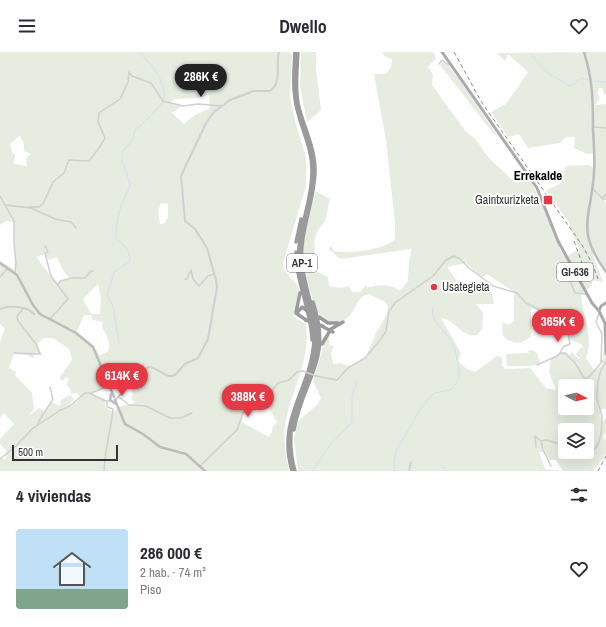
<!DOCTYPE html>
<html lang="es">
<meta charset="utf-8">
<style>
:root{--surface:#fff;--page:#f2f2f3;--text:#2b2b33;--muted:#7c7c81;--line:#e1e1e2;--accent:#e63946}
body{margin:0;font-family:"Archivo Narrow",sans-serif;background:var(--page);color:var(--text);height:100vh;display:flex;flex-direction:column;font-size:15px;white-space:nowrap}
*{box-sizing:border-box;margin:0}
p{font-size:13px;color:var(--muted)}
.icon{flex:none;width:22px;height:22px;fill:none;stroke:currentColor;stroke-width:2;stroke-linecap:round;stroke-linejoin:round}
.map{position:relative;height:419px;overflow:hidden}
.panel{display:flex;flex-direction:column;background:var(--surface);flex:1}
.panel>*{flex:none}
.needle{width:26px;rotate:97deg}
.fabs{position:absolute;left:558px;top:327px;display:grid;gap:8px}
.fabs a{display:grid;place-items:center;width:36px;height:36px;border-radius:4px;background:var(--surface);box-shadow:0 4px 16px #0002;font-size:20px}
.scale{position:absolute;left:12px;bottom:10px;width:106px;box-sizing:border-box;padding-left:4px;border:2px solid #333;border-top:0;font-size:11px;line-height:14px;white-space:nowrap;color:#333;-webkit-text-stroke:3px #fff;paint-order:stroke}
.price{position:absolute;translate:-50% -34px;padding:0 9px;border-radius:14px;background:var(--accent);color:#fff;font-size:13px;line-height:26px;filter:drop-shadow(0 1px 2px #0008)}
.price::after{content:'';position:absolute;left:50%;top:24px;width:12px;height:9px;margin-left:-6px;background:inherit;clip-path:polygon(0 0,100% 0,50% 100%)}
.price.on{background:#222;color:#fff}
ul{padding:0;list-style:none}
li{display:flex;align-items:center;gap:12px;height:100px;padding:0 16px}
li+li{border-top:1px solid var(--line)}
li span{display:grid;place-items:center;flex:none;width:112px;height:80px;border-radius:4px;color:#555}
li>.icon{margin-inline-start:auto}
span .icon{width:48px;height:48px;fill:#fffc;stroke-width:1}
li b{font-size:17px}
h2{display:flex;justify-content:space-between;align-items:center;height:48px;padding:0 16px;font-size:17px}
header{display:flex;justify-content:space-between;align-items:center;height:52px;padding:0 16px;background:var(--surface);font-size:18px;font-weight:700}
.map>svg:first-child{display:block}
.green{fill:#e6ecdf;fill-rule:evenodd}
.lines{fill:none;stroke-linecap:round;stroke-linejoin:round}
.stream{stroke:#cfe2ee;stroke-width:1}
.minor{stroke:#d0d0d0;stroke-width:1.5}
.tertiary{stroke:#d0d0d0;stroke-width:2}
.secondary{stroke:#bdbdbd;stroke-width:2.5}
.primary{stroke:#ababab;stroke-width:3}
.motorway{stroke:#9a9a9a;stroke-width:3.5}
.rail{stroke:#888;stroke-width:1;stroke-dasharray:4 3;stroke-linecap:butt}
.minor-bridge{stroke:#d0d0d0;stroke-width:1.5}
.motorway-bridge{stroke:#9a9a9a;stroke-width:3.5}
.poi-dot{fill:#e63946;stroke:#fff;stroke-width:1.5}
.labels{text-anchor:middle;stroke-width:4;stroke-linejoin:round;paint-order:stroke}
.shield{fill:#fff;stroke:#707070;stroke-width:1}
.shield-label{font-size:11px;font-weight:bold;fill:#333}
.poi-label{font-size:12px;fill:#333;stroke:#fff;text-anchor:end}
.neighbourhood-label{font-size:13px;font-weight:bold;fill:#000;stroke:#fff}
</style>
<header><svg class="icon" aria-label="menu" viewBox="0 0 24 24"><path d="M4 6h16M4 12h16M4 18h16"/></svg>Dwello<svg class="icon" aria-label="heart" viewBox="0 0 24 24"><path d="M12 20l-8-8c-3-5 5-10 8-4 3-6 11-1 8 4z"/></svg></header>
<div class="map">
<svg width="606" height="419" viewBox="0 0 606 419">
<rect width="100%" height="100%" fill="#fff"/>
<!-- green -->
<path class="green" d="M0,0H290L292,4L290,44L296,73L306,105V134L283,211C283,223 296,227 299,237C302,245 296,258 294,265L306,272C311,309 291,338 285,373C283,388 286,405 289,419H0V406L6,407L5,403L8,401L0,392V387L14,372L4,361L0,366V290L5,276L0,272V209L15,218L14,170L6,169L0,173ZM209,43L210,56L195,63L184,72L172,61L182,54L172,50L174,47L198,46ZM19,84C23,87 25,95 24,99L31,102L26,106L27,114L14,112L15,102H13L10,92ZM161,151L168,152V165L165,171L160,172L158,159ZM45,202L49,208L57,205L64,220L70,227L56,231L36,205ZM98,232L101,246L100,262H91L83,247ZM84,263H91L93,268L103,270L102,275C107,283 117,301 99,303L95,295L77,280ZM44,286H53L69,297L72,308L59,326L63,329L66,325L69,327L66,333L70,336L71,342L77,341L81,346L71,354L70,351L74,347L70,343L61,348L60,354L52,350L46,360L39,356L28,364L34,357L32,341L15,323L16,320L9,316L14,302L29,303L30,305L34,306V303H42L37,292ZM113,316L118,322L120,330L131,336L133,343L131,346L135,351L118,355L117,358L112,360L105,355V349L93,343V339L102,337L98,323L100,320ZM262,343L277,370L273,374L272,379L269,385L242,370V363Z
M301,0H316V17L321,58L307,70L300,35Z
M382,0H433L436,6L427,16H429L433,23L432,33L466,80C478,86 480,96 489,106C497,114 506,121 514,130H531L544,157L561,199L566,205L579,197L568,169L546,138L560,132L566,114L589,113L594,116L595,101L587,102L574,96L575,85H566L560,91L528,96L519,82L508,85L491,60L506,52L528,20L508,2L505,9L497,1L606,0V42L604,43L602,36H599L597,41L600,46L595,53L606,52V148H604L606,151V222L601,211L592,201L603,230L592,228V233L581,243C583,264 594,286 586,306L595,319L605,311L603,308V297L606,309V357H600L601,371L606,366V380L603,386L606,388V402L593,419H298L294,387L298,369L317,353L321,346L313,329L326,286H329V293L334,294L331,301L333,312L340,311L349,314L365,307L376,281L387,262L388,254L385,250L369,242C352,244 359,269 333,271C311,272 302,206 304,190C306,173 312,155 316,139L330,147L325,169L318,178L314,189L317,220L328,225L329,234L341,236L349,234L352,240H360L366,233L367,236C378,232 391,232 400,239L408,229L409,209L412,195L411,197L340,207L329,197L331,194L334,199C348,202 385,198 395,187V171L386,88L374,22H386L391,15L392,7L385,5ZM466,211L482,225L487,222L514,240V269L509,273L502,270L503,284C513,293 521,292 531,285V256L536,257L568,281L571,288L581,292L586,298L582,295L576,302L579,306L586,298L579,307L572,300L570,303C562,297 558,302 551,306L549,320L556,338L546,336L530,316L505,317L502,313V305L497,304L475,320L467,317L458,309L461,301L441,266C455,267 461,286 477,283L482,277L483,261L476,252H494L490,234L459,241L455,226L447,215ZM565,334H587V356H565ZM565,378H587V400H565ZM539,400H545L549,408H556L563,419L545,417Z
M445,9L463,33L499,86L493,81L440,13Z
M532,298L537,301L540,311L531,314H507L506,302L529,301L528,299Z"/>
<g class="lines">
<!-- stream -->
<path class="stream" d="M139,0C151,12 166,28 164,47
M529,0L548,21L570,34L574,32L581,26L589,28
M594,29L606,30
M119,291L113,254L107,243L114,220L130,209C130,198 125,194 116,187C115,176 119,157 124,147C126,142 129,138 130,132L122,109V100L132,89L135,78C145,71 153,60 163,51
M443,415L447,419
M312,419L331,392L352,370V345L357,328
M395,419L394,411L396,399L421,356L434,341L451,338L459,327C459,315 457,302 452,291C447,280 429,268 433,256"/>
<!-- minor -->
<path class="minor" d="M439,12L442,8L449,13
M594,75L606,76
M592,136L603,147H606
M0,144L14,169V193L16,210L15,221
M602,146L606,142
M5,153L31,156L55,167L71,170L76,176
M29,155H39L43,152L53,130L64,121L69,108L89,109L99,96L105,86L98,70L99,61L120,47L128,30L129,20L132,24L151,31L163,49L183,54L198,52L221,54
M45,194L48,200L45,201L51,224L68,247L50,267
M0,225L8,216
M564,226L570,229L575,241L586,242
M185,227H187L191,218L193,227L199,234L208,224L214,222
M58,233L60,229L72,226H85L91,219H93
M14,301L40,302L36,292L18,269L17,264L24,256
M537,313L557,304L560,301H565L575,311L584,326H588L601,311L602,282L596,270L599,261
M316,324L337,328L348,316L365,306L381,287L386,279L389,259L396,250L433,224L446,208L454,204L460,207L468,215L493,234L517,241L526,251L538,257L568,281L570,292L563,295L560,301
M91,341L109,334
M119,345L129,353L146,354L170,366H181L192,361
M38,373L39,369L53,347L50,335
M536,395L535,384L541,389
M580,400C600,407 602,380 602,366C602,359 598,354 597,347C597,336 598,320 605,311L602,309
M0,407L16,394L32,377L59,359L70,354L85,341H89L106,349H110
M200,414L237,378L243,361L250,357L264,341L271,340L278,331L289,328L297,320L303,319
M551,414L543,398L541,389L547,388L565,394
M104,419C105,396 111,378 113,357L107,355V349
M409,419L411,410"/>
<!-- tertiary -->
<path class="tertiary" d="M0,257C9,253 27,254 34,262
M115,348L148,315C158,314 165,328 175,323L185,312L198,306L208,287L217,235L216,228L207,196L195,177L185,169L181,124L206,71L214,60L230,48L254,39H270C283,29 275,13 279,0"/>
<!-- secondary -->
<path class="secondary" d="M584,0C593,28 593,50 593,78C594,93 595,107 594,121C591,167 575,177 606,220
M0,211L17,223L33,253L40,262L76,281L93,295L114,345
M111,342L110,348L116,352
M115,348L125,372L143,382L160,395L186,402L205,419"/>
<!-- primary -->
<path class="primary" d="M442,0L537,136L558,189L592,251L599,259
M606,251L601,254L599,259L605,271L606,302"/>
<!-- motorway -->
<path class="motorway" d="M296,190L301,167
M296,200C296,231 311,258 312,288
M300,241L296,261L306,268
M297,261L302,255L307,259
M319,265L328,271H338
M322,274L329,278
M322,292L331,277L343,270
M294,378C303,326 333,309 313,250
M292,419C276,365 312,337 314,287C315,261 301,237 299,211C296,179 313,150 312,118C312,97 302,78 297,57C292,38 294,19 295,0
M295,419C289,397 289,375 297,354C304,335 313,319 316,300C320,268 305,241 302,211C299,179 315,150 315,118C315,95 303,74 298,51C295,34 297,17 298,0"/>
<!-- rail -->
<path class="rail" d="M454,0L482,51L582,193L592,211L598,227
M574,189L586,222
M598,419L606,404"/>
<!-- minor-bridge -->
<path class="minor-bridge" d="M303,319L316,324"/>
<!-- motorway-bridge -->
<path class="motorway-bridge" d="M306,268L322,274
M329,278L333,280"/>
</g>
<!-- markers -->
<g class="poi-dot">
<rect x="543" y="143" width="10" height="10" rx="2"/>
<circle cx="434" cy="235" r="4"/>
</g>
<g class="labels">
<!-- shield labels -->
<g class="shield">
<rect x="287" y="202" width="30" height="18" rx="3"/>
<rect x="557" y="211" width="36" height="18" rx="3"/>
</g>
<g class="shield-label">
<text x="302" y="215">AP-1</text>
<text x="575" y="224">GI-636</text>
</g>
<!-- poi labels -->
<g class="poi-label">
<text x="539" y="152">Gaintxurizketa</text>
<text x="442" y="239" text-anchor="start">Usategieta</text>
</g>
<!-- neighbourhood labels -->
<g class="neighbourhood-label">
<text x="538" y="128">Errekalde</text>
</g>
</g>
</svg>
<div class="fabs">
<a><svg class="needle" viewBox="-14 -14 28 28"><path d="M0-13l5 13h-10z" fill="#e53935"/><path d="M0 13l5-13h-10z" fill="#7c7c81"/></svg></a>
<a><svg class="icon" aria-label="layers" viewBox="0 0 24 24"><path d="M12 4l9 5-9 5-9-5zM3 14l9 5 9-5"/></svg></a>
</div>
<div class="scale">500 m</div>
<b class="price on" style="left:201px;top:46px">286K €</b>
<b class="price" style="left:558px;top:291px">365K €</b>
<b class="price" style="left:122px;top:345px">614K €</b>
<b class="price" style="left:248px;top:366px">388K €</b>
</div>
<section class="panel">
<h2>4 viviendas<svg class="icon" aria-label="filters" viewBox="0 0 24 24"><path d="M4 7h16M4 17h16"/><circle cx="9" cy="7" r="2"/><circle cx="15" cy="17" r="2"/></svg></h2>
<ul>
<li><span style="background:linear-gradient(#bfe0f5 75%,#7fa58c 0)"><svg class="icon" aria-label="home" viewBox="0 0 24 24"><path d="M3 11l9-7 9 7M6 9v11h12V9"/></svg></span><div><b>286 000 €</b><p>2 hab. · 74 m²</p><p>Piso</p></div><svg class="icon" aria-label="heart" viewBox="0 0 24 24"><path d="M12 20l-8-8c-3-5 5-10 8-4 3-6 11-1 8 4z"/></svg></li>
</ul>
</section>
